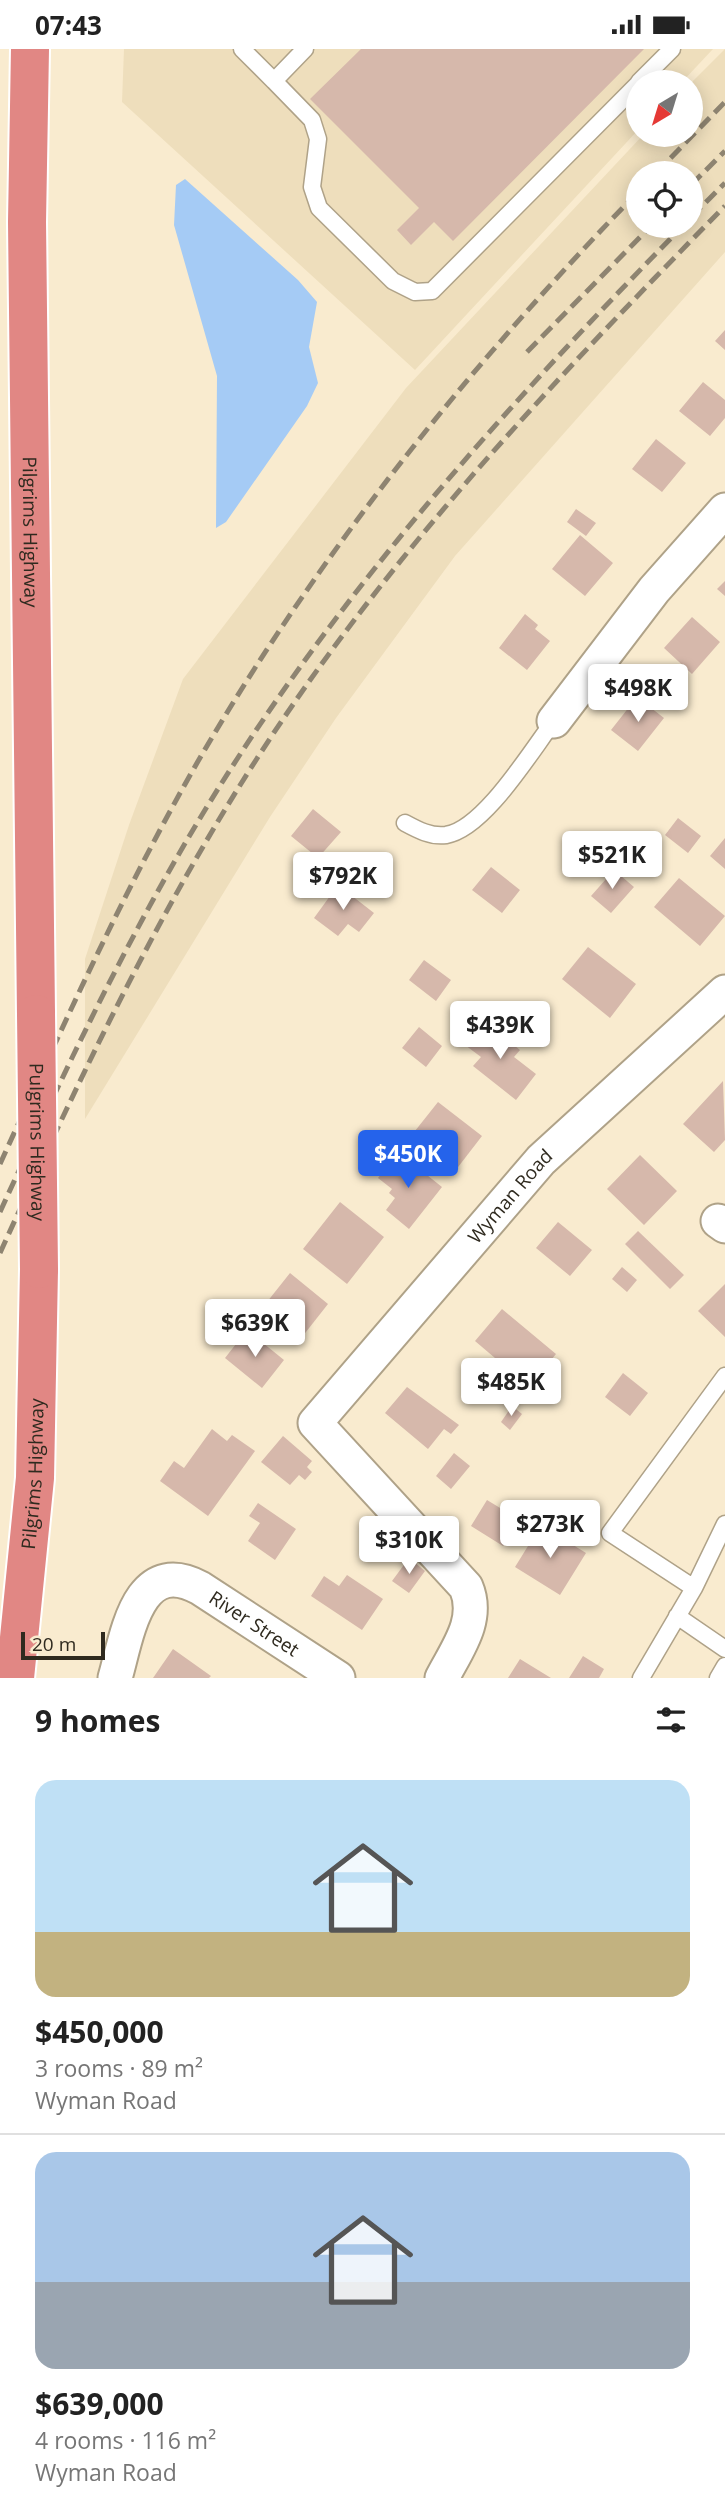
<!DOCTYPE html>
<meta charset="utf-8">
<style>
:root{--surface:#fff;--page:#f2f2f2;--text:#222;--muted:#767676;--line:#e0e0e0;--accent:#2563eb}
body{margin:0;font-family:"Open Sans",sans-serif;background:var(--page);color:var(--text);height:100vh;display:flex;flex-direction:column;font-size:26px;white-space:nowrap}
*{box-sizing:border-box;margin:0}
p{font-size:23px;color:var(--muted)}
.icon{flex:none;width:38px;height:38px;fill:none;stroke:currentColor;stroke-width:2;stroke-linecap:round;stroke-linejoin:round}
.map{position:relative;height:1629px;overflow:hidden}
.side{display:flex;flex-direction:column;background:var(--surface);flex:1}
.side>*{flex:none}
.needle{width:46px;rotate:218deg}
.controls{position:absolute;left:626px;top:21px;display:grid;gap:14px}
.controls a{display:grid;place-items:center;width:77px;height:77px;border-radius:50%;background:var(--surface);box-shadow:0 4px 18px #0003;font-size:35px}
.scale{position:absolute;left:21px;bottom:18px;width:84px;box-sizing:border-box;padding-left:7px;border:4px solid #2f2a1f;border-top:0;font-size:19px;line-height:24px;white-space:nowrap;color:#2f2a1f;-webkit-text-stroke:5px #f9ebcf;paint-order:stroke}
.price{position:absolute;translate:-50% -60px;padding:0 16px;border-radius:7px;background:#fff;color:#222;font-size:23px;line-height:46px;filter:drop-shadow(0 2px 4px #0008)}
.price::after{content:'';position:absolute;left:50%;top:42px;width:21px;height:16px;margin-left:-10px;background:inherit;clip-path:polygon(0 0,100% 0,50% 100%)}
.price.current{background:var(--accent);color:#fff}
ul{padding:0;list-style:none}
li{display:grid;align-content:center;gap:14px;height:371px;padding:0 35px}
li+li{border-top:2px solid var(--line)}
li span{display:grid;place-items:center;height:217px;border-radius:21px;color:#555}
li>.icon{margin-inline-start:auto}
span .icon{width:126px;height:126px;fill:#fffc;stroke-width:1}
li b{font-size:30px}
h2{display:flex;justify-content:space-between;align-items:center;height:84px;padding:0 35px;font-size:30px}
.status{display:flex;justify-content:space-between;align-items:center;height:49px;padding:0 35px;background:var(--surface);direction:ltr}
.status svg{height:19px;fill:currentColor}
.map>svg:first-child{display:block}
.built{fill:#eedebc;fill-rule:evenodd}
.water{fill:#a5cbf5}
.building{fill:#d6b8ab}
.lines{fill:none;stroke-linecap:round;stroke-linejoin:round}
.lane-casing{stroke:#afa288;stroke-width:19}
.street-casing{stroke:#afa288;stroke-width:37}
.highway-casing{stroke:#fff;stroke-width:42}
.lane{stroke:#fff;stroke-width:16}
.street{stroke:#fff;stroke-width:33}
.highway{stroke:#e18784;stroke-width:38}
.rail{stroke:#8e8471;stroke-width:5;stroke-dasharray:14 7;stroke-linecap:butt}
.highway-bridge-casing{stroke:#fff;stroke-width:42;stroke-linecap:butt}
.highway-bridge{stroke:#e18784;stroke-width:38}
.labels{text-anchor:middle;stroke-width:6;stroke-linejoin:round;paint-order:stroke}
.street-label{font-size:19px;fill:#2f2a1f;stroke:#f9ebcf}
</style>
<div class="status"><b>07:43</b><svg viewBox="0 0 49 12"><path d="M0 12V9h3v3zM5 12V6h3v6zM10 12V3h3v9zM15 12V0h3v12zM26 1h20v11H26zM47 4h2v5h-2z"/></svg></div>
<div class="map">
<svg width="725" height="1629" viewBox="0 0 725 1629">
<rect width="100%" height="100%" fill="#f9ebcf"/>
<!-- built -->
<path class="built" d="M124,0H713L682,33H639V80L415,321L122,53Z
M725,0V203L455,507L336,669L270,768L85,1070V910L129,776L183,630L406,339L643,86H691V34ZM639,124H691V177H639Z"/>
<!-- water -->
<path class="water" d="M185,130L298,231L317,253L309,298L318,334L307,357L226,473L216,479L217,327L174,176L176,136Z"/>
<!-- building -->
<path class="building" d="M361,0H644L453,192L434,173L411,196L397,181L419,159L310,50Z
M725,281V301L715,292Z
M703,333L725,351V369L710,387L679,362Z
M656,390L686,414L662,443L632,420Z
M576,460L596,474L586,487L567,473Z
M580,486L613,514L585,547L552,520Z
M725,532V547L717,540Z
M525,565L538,576L535,580L550,592L527,621L499,599Z
M692,568L720,593L692,625L664,599Z
M637,648L664,669L638,702L611,681Z
M313,760L341,783L318,809L291,787Z
M678,769L701,787L688,804L665,786Z
M725,789V820L710,807Z
M491,818L520,841L502,864L472,841Z
M614,821L634,838L611,864L591,847Z
M679,829L725,867L700,897L654,858Z
M338,836L374,864L359,883L348,875L338,887L314,869Z
M588,898L636,935L610,969L562,930Z
M424,911L451,931L436,952L409,931Z
M484,972L520,1001L514,1008L536,1025L516,1051L473,1017L481,1008L465,996Z
M419,978L442,997L426,1018L402,999Z
M723,1032L725,1091L714,1103L683,1075Z
M438,1053L482,1087L455,1122L411,1087Z
M398,1103L442,1138L409,1180L386,1161L395,1149L389,1144L392,1140L378,1129Z
M640,1106L677,1142L644,1176L607,1140Z
M340,1153L384,1188L347,1235L303,1200Z
M558,1173L592,1201L570,1227L536,1199Z
M638,1182L684,1226L670,1240L625,1195Z
M622,1218L637,1231L627,1243L612,1230Z
M290,1224L328,1255L302,1288L263,1258Z
M725,1235V1288L698,1262Z
M502,1260L556,1305L529,1338L475,1292Z
M247,1281L284,1311L262,1339L225,1309Z
M623,1324L648,1344L630,1367L605,1348Z
M407,1338L459,1376L451,1385L444,1380L428,1400L385,1364Z
M512,1357L522,1365L510,1381L501,1373Z
M212,1380L227,1392L232,1386L255,1402L208,1467L160,1432L174,1412L184,1419Z
M283,1387L312,1412L307,1418L312,1423L305,1431L299,1426L290,1436L261,1413Z
M454,1404L470,1417L451,1440L436,1427Z
M487,1451L520,1471L503,1497L471,1477Z
M258,1454L296,1480L275,1511L248,1492L260,1474L249,1467Z
M541,1476L586,1504L560,1546L515,1518Z
M409,1509L425,1522L409,1544L392,1532Z
M347,1526L383,1550L362,1581L311,1547L324,1527L339,1537Z
M173,1600L211,1627L209,1629H153Z
M583,1607L604,1620L599,1629H569Z
M520,1610L551,1629H508Z"/>
<g class="lines">
<!-- lane casing -->
<g class="lane-casing">
<path id="lane" d="M242,0L274,32L305,0
M274,32L312,71L318,90L312,138L319,159L393,232L415,243L432,242L639,34
M639,33L672,0
M405,774C418,781 431,788 446,786C484,780 531,702 554,672
M694,1539L610,1484L725,1327
M677,1567L725,1600
M641,1629L694,1539L725,1475
M718,1629L725,1617"/>
</g>
<!-- street casing -->
<g class="street-casing">
<g id="street">
<path d="M554,672L654,541L725,461"/>
<path d="M718,1172L725,1177"/>
<path id="s1" d="M115,1629C127,1588 137,1505 200,1539L338,1629"/>
<path id="s2" d="M442,1629C457,1600 480,1571 466,1538L315,1374L541,1111L725,943"/>
</g>
</g>
<!-- highway casing -->
<g class="highway-casing">
<g id="highway">
<path id="s3" d="M30,0L27,173L36,965"/>
<path id="s4" d="M15,1629L35,1429L39,1220"/>
</g>
</g>
<!-- lane -->
<use href="#lane" class="lane"/>
<!-- street -->
<use href="#street" class="street"/>
<!-- highway -->
<use href="#highway" class="highway"/>
<!-- rail -->
<path class="rail" d="M656,124L725,53
M691,136L725,102
M691,168L725,134
M527,303L651,177
M0,1115C62,979 123,843 197,714C318,505 471,314 639,142
M0,1163C69,1012 140,861 230,721C358,521 517,346 683,177
M0,1204C81,1026 164,849 273,685C402,491 562,323 725,157"/>
<!-- highway-bridge casing -->
<g class="highway-bridge-casing">
<g id="highway-bridge">
<path id="s5" d="M36,965L39,1220"/>
</g>
</g>
<!-- highway-bridge -->
<use href="#highway-bridge" class="highway-bridge"/>
</g>
<g class="labels">
<!-- street labels -->
<g class="street-label">
<text dy="7" stroke="none"><textPath href="#s3" startOffset="483">Pilgrims Highway</textPath></text>
<text dy="7" stroke="none"><textPath href="#s5" startOffset="128">Pulgrims Highway</textPath></text>
<text dy="7" stroke="none"><textPath href="#s2" startOffset="620">Wyman Road</textPath></text>
<text dy="7" stroke="none"><textPath href="#s4" startOffset="205">Pilgrims Highway</textPath></text>
<text dy="7" stroke="none"><textPath href="#s1" startOffset="215">River Street</textPath></text>
</g>
</g>
</svg>
<div class="controls">
<a><svg class="needle" viewBox="-14 -14 28 28"><path d="M0-13l5 13h-10z" fill="#e53935"/><path d="M0 13l5-13h-10z" fill="#767676"/></svg></a>
<a><svg class="icon" aria-label="locate" viewBox="0 0 24 24"><circle cx="12" cy="12" r="6"/><path d="M12 2v4M12 18v4M2 12h4M18 12h4"/></svg></a>
</div>
<div class="scale">20 m</div>
<b class="price" style="left:638px;top:675px">$498K</b>
<b class="price" style="left:612px;top:842px">$521K</b>
<b class="price" style="left:343px;top:863px">$792K</b>
<b class="price" style="left:500px;top:1012px">$439K</b>
<b class="price current" style="left:408px;top:1141px">$450K</b>
<b class="price" style="left:255px;top:1310px">$639K</b>
<b class="price" style="left:511px;top:1369px">$485K</b>
<b class="price" style="left:550px;top:1511px">$273K</b>
<b class="price" style="left:409px;top:1527px">$310K</b>
</div>
<section class="side">
<h2>9 homes<svg class="icon" aria-label="filters" viewBox="0 0 24 24"><path d="M4 7h16M4 17h16"/><circle cx="9" cy="7" r="2"/><circle cx="15" cy="17" r="2"/></svg></h2>
<ul>
<li><span style="background:linear-gradient(#bfe0f5 70%,#c2b280 0)"><svg class="icon" aria-label="home" viewBox="0 0 24 24"><path d="M3 11l9-7 9 7M6 9v11h12V9"/></svg></span><div><b>$450,000</b><p>3 rooms · 89 m²</p><p>Wyman Road</p></div></li>
<li><span style="background:linear-gradient(#a9c7e8 60%,#9aa5b1 0)"><svg class="icon" aria-label="home" viewBox="0 0 24 24"><path d="M3 11l9-7 9 7M6 9v11h12V9"/></svg></span><div><b>$639,000</b><p>4 rooms · 116 m²</p><p>Wyman Road</p></div></li>
</ul>
</section>
